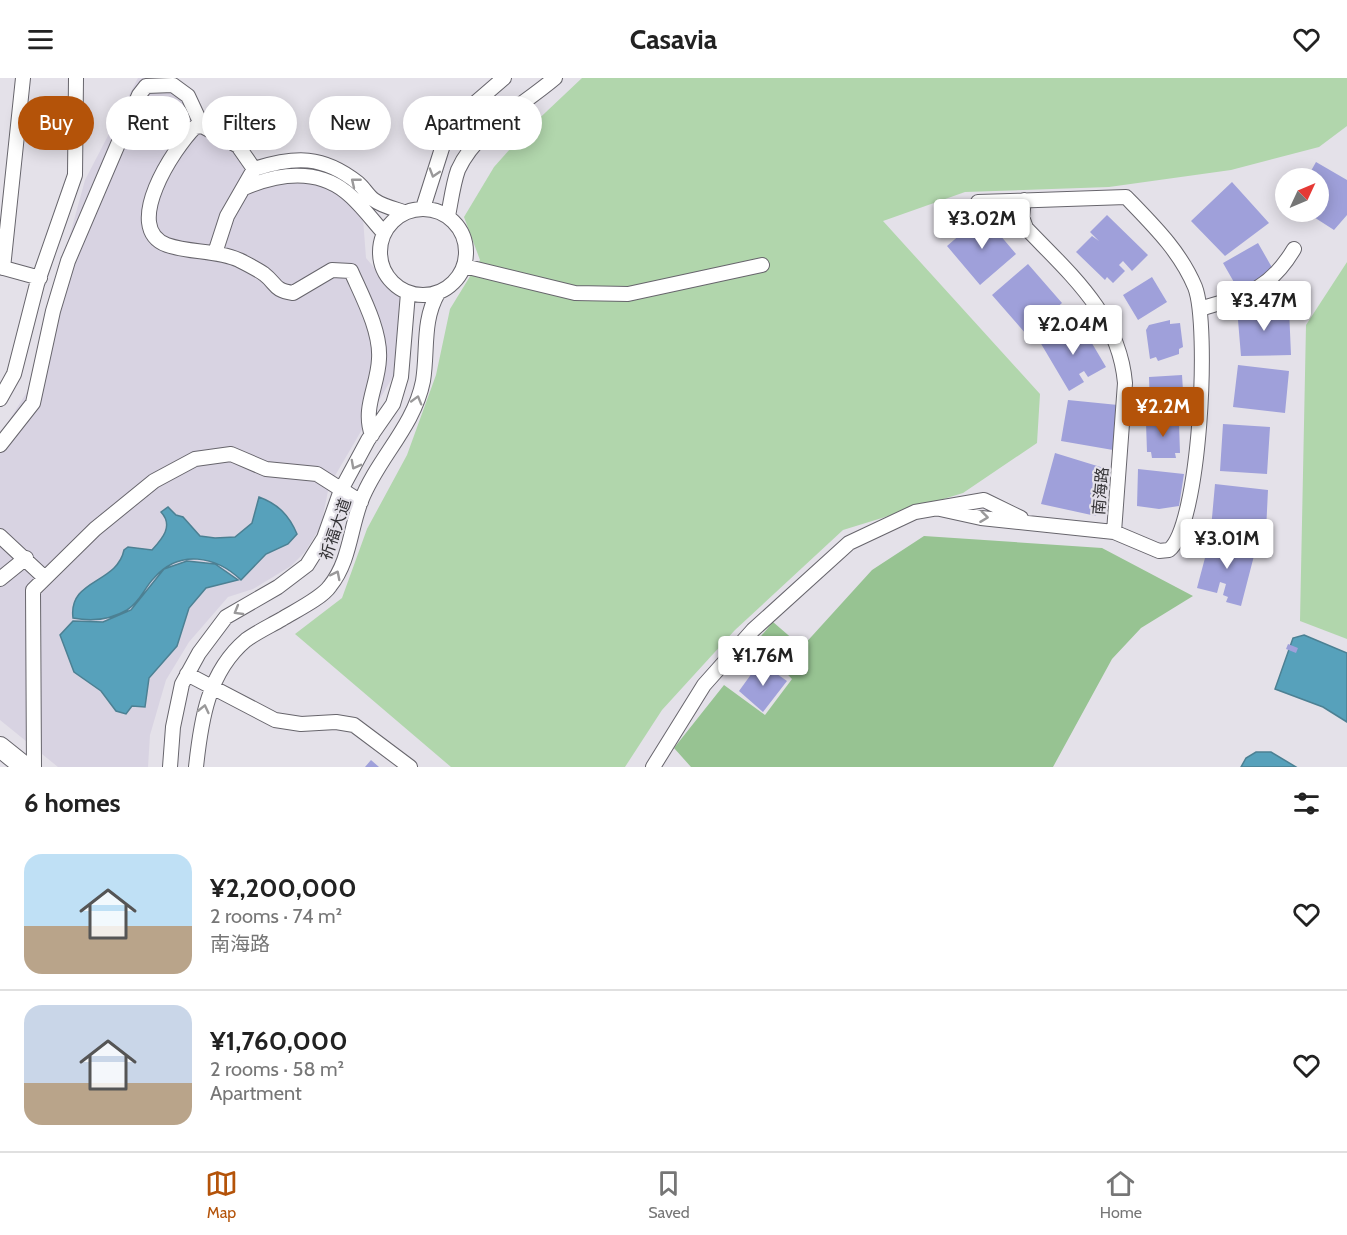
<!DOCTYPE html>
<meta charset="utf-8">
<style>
:root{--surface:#fff;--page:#f6f6f6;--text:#222;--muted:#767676;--line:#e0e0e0;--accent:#b45309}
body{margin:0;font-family:Cabin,"Noto Sans SC",sans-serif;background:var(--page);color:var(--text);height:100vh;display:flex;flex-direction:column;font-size:22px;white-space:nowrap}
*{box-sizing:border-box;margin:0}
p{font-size:20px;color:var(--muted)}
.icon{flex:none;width:33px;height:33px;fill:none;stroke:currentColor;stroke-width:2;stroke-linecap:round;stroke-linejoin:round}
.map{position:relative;height:689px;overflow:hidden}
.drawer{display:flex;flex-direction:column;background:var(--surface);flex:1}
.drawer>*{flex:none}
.top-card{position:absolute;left:18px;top:18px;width:600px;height:54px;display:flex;gap:12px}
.needle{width:39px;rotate:46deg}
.fabs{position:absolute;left:1275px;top:90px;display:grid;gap:12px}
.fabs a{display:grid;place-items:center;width:54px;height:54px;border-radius:50%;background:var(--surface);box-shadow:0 3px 15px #0003;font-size:30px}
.price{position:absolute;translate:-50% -51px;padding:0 14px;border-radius:6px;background:#fff;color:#222;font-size:20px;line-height:39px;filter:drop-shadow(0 2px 3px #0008)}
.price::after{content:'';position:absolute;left:50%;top:36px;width:18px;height:14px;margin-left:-9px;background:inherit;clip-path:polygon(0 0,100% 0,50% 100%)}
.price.selected{background:var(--accent);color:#fff}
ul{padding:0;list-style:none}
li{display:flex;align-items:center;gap:18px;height:150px;padding:0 24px}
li+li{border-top:2px solid var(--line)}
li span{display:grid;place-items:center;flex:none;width:168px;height:120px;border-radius:18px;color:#555}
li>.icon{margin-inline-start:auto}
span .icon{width:72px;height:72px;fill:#fffc;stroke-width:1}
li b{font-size:26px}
h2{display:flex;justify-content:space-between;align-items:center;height:72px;padding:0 24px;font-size:26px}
.chip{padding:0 21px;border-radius:27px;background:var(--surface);box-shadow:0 3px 15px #0003;font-size:21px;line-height:54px}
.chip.selected{background:var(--accent);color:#fff}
header{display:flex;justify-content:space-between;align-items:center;height:78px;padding:0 24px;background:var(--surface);font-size:27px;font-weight:700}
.dock{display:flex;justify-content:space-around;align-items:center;height:84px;border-top:2px solid var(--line);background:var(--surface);font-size:16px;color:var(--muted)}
.dock a{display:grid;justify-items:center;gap:3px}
.dock .selected{color:var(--accent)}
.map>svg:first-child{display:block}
.built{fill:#d8d3e2}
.green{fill:#b1d6ac}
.forest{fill:#97c392}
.water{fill:#57a1bb;stroke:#4c8093;stroke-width:1.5}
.building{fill:#9fa0da}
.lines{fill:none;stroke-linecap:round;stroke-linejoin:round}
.minor-casing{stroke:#67656c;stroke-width:16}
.highway-casing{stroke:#67656c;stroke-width:22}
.minor{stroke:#fff;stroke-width:14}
.highway{stroke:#fff;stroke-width:20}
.oneway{stroke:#9a999a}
.labels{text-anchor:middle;stroke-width:4.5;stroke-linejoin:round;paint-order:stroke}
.street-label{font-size:16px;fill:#343336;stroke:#e4e1e9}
</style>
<header><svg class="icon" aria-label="menu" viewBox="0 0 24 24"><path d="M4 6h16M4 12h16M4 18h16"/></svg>Casavia<svg class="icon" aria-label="heart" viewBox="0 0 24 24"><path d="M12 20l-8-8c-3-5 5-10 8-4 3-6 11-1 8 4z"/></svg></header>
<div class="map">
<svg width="1347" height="689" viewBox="0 0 1347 689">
<rect width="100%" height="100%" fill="#e4e1e9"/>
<!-- built -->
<path class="built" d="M138,0H161L253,84L306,82L361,114L366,180L407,229L395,295L329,408L321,448L305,474L291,488L253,511L228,519L189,564L166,602L150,657L148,689H58L0,642V357L27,314L85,102Z"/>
<!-- green -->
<path class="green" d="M582,0H1347V48L1319,69L1231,92L1109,109L965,114L883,143L1040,316L1037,365L963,415L843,452L735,552L662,632L625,689H451L295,556L342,520L367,451L407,377L436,297L450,231L480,182L464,139L494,89L528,51Z
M1347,184V561L1300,543L1306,247Z"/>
<!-- forest -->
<path class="forest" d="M924,458L1102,470L1193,518L1141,550L1112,581L1053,689H691L674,670L724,607L765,637L792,601L756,564L773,544L802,569L872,492Z"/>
<!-- water -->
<path class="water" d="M259,419C278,426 289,437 297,456L288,466L266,476L241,502C216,478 179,471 154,500C144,510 141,523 127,532C110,542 93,544 73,540C68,501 117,506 124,472L128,469L152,472C162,461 174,448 161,434L168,429L176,437L183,439L200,458L215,460L235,459L252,445Z
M187,483L215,486L238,502L206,510L189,530L177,568L149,600L145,629L132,628L126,636L116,633L101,613L74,594L60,557L73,543L103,544L131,532L164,491Z
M1304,557L1347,575V644L1323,629L1275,611L1293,560Z
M1256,674H1271L1296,689H1241L1246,680Z"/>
<!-- building -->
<path class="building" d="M1316,84L1347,102V137L1334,152L1306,134H1318V100H1307Z
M1232,104L1269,145L1225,178L1191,143Z
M983,137L1016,176L980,207L947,168Z
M1107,137L1148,177L1132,193L1123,183L1119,187L1125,193L1113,205L1107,199L1105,202L1076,174L1092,158L1099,163L1090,154Z
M1258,165L1274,193L1239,213L1223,185Z
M1028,186L1062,225L1026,256L992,217Z
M1152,199L1167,224L1138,242L1123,217Z
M1237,230L1289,231L1291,277L1241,278Z
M1170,242V246L1180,245L1183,269L1179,271V276L1158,283L1156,279L1150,281L1146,252L1149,247Z
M1080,245L1106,289L1088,299L1084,293L1079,296L1084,304L1069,313L1040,264L1059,254L1064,262L1067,261L1063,254Z
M1238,287L1289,293L1285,335L1233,329Z
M1182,297L1184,328L1150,330L1149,299Z
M1068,322L1118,327L1113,372L1061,363Z
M1172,338V345H1179L1180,375H1175L1176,380H1152L1151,374H1147L1146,345L1155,344V339Z
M1223,346L1270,349L1267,396L1220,393Z
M1055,375L1107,391L1096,438L1041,426Z
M1138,391L1184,396L1179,428L1159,431L1137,428Z
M1215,406L1268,412L1266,453L1211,451Z
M1210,461L1230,467L1228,473L1234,474L1237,465L1256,470L1241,528L1226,524L1228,519L1223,517L1226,506L1220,504L1217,515L1197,510Z
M1288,566L1298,570L1296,575L1286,571Z
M760,584L787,603L763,634L739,613Z
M371,682L379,689H365Z"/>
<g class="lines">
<!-- minor casing -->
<g class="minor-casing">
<path id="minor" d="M254,91L238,68L202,48L195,49C174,70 121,150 167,167C190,175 217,172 239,182C247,186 257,191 264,196C277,206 273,212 293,215L332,192L351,193C362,218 381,253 379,281C378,308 362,330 372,357
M244,110C277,96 316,90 346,114C360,125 372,142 384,155
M1024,122L1022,139L1026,150C1070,196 1119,237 1125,305L1114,454
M423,130L444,64L460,38L504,0
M380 174a43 43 0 1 1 86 0a43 43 0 1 1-86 0Z
M448,138C451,123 453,106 458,92C476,52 522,28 555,0
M215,175L227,138L254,91C295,78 323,77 358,105C364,110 368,118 374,122C382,128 395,131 404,134
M464,188L575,215L628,216L762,187
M0,189L40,200
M3,190L23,0
M1200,231C1245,217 1269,213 1294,171
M0,321L14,296L37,206L75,97L76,0
M0,367L33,325L53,233L68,183L139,17L146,8L173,7L188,18L202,48
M940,431L981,440L1114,454L1159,473L1169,472C1200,448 1210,248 1195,209C1180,173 1153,147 1126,119L978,124
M0,458L45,500
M0,501L26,480
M187,596L275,642L301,646L336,644L354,647L410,689
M34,689L33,512L95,451L154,403L195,381L231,376L266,391L317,396L361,424
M170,689L173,649L182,606L199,575L226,539L278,509L307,487L324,460L341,412L368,362L393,326L401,299L408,215
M196,689C201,642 208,594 246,562C257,554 270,548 282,541C295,533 322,520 330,508C350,483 350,451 361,423C377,381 414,349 423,303C428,272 422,243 438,215
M653,689L704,607L753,552L849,465L915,434L984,422L1021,440"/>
</g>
<!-- highway casing -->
<g class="highway-casing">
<path id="highway" d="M0,669L25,689"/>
</g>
<!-- minor -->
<use href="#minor" class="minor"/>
<!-- highway -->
<use href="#highway" class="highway"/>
</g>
<!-- one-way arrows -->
<defs><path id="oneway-chevron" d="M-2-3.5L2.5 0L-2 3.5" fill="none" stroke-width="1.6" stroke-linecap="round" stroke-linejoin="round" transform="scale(1.5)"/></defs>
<g class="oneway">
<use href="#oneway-chevron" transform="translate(434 95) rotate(107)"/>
<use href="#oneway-chevron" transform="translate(355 104) rotate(-141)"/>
<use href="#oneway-chevron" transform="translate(417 322) rotate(-74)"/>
<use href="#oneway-chevron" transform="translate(355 387) rotate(118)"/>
<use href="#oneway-chevron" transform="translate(984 439) rotate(7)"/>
<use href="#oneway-chevron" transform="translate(336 497) rotate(-63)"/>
<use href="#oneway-chevron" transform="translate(238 533) rotate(150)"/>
<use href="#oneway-chevron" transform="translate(204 631) rotate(-77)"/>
</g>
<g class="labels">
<!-- street labels -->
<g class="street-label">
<text transform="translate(1100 413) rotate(-85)" y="6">南海路</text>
<text transform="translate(335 451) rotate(-71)" y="6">祈福大道</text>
</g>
</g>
</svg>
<div class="fabs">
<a><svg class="needle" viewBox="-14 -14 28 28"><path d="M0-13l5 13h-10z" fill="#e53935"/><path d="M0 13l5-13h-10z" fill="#767676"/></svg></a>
</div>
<b class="price" style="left:982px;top:172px">¥3.02M</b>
<b class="price" style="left:1264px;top:254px">¥3.47M</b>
<b class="price" style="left:1073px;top:278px">¥2.04M</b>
<b class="price selected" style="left:1163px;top:360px">¥2.2M</b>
<b class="price" style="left:1227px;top:492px">¥3.01M</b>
<b class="price" style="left:763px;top:609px">¥1.76M</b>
<div class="top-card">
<a class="chip selected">Buy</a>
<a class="chip">Rent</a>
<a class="chip">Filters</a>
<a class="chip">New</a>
<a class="chip">Apartment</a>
</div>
</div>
<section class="drawer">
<h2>6 homes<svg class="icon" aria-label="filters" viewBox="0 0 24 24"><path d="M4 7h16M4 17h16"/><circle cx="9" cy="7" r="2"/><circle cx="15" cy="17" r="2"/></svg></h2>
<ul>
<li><span style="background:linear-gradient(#bfe0f5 60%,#b9a48a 0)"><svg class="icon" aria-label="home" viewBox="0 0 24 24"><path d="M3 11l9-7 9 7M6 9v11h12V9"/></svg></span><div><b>¥2,200,000</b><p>2 rooms · 74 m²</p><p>南海路</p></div><svg class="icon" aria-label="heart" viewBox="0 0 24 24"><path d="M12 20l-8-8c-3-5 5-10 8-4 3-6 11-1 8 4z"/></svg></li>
<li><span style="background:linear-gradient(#c9d6e8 65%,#b9a48a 0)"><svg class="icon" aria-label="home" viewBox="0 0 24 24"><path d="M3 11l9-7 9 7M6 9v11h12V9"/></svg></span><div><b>¥1,760,000</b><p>2 rooms · 58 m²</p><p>Apartment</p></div><svg class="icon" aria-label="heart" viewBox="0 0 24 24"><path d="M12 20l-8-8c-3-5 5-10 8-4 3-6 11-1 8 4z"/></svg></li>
</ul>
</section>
<nav class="dock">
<a class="selected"><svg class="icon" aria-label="map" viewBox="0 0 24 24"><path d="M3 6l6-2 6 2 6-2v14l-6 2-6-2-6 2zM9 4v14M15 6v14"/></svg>Map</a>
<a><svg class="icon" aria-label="saved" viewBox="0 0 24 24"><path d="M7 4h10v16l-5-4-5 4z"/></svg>Saved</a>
<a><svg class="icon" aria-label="home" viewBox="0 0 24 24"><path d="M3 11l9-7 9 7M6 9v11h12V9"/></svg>Home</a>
</nav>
